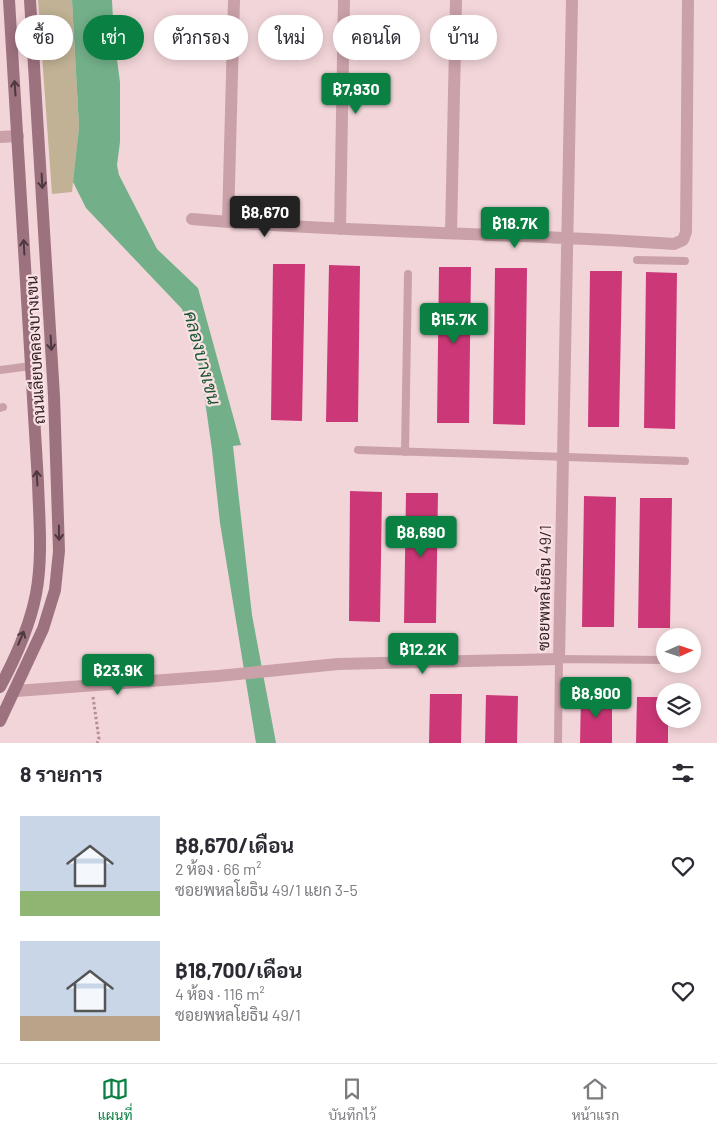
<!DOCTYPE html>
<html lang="th">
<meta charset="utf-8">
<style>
:root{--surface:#fff;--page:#f2f2f3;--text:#2b2b33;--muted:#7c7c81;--line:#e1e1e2;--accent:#0b8043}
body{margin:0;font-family:Barlow,Sarabun,sans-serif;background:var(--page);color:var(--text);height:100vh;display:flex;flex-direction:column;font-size:19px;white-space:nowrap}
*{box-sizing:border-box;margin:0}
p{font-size:16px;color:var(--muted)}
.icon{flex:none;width:28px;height:28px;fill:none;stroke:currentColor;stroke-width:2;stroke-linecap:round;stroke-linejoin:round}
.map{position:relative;height:743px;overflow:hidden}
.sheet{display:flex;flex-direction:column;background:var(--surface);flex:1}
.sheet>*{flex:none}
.top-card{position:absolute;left:15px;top:15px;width:688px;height:45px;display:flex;gap:10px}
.needle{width:32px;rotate:87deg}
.fabs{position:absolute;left:656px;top:628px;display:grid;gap:10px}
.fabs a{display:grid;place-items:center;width:45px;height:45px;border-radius:50%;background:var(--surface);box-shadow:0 2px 12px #0003;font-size:25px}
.price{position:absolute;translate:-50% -42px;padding:0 11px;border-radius:5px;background:var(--accent);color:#fff;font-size:16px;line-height:32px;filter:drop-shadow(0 1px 2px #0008)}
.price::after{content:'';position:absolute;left:50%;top:30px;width:15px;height:11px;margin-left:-8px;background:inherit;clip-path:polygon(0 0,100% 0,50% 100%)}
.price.selected{background:#222;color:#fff}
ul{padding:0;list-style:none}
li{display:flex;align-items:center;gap:15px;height:125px;padding:0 20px}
li span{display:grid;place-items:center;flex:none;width:140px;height:100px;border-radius:0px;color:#555}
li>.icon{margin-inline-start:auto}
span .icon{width:60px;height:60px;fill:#fffc;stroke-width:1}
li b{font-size:21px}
h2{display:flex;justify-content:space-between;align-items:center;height:60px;padding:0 20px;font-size:21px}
.tag{padding:0 18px;border-radius:22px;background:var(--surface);box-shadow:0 2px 12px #0003;font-size:18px;line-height:45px}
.tag.selected{background:var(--accent);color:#fff}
.tab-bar{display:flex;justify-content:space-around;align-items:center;height:70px;border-top:1px solid var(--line);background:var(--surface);font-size:14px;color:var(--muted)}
.tab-bar a{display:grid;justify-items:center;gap:2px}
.tab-bar .selected{color:var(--accent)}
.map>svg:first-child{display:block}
.green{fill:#c1b295}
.water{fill:#73b08a}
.building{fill:#cc3877}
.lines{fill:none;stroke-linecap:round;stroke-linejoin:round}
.path{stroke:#b58b95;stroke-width:3;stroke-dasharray:2.5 2.5;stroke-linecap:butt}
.service{stroke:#caa1a9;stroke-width:8}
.minor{stroke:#caa1a9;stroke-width:12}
.secondary{stroke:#9d727f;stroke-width:12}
.oneway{stroke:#4e383f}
.labels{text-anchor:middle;stroke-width:4.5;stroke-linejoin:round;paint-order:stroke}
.street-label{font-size:16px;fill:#34242a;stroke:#fae1e4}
.water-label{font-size:18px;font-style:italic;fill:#185631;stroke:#fae1e4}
</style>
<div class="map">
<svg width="717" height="743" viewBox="0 0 717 743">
<rect width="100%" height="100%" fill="#f2d5d9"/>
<!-- green -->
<path class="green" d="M38,0H72L79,127L72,192L52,194Z"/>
<!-- water -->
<path class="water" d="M72,0H112L114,37L120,82V142L117,165L119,175L157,249L198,288L241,445L233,446L252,615L276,743H256L220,523L212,450L201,373L182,309L86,208L73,182L79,127Z"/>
<!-- building -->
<path class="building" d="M273,264H305L302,421L271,420Z
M329,265L360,266L358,422H326Z
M439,267H471L469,423H437Z
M495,268H527L525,425L493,424Z
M590,271H622L619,427H588Z
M646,272L677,273L675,429L644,428Z
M350,491L382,492L380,622L349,621Z
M406,493H438L436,623H404Z
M584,496L616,497L614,627H582Z
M640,498H672L670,628H638Z
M430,694H462L461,743H429Z
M486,695L518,696L517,743H485Z
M581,695L612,696V743H580Z
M637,697H665V719H668V743H636Z"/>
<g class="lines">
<!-- path -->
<path class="path" d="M93,697L99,739L97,743"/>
<!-- service -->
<path class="service" d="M637,260L685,261
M0,370L31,366
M0,408L3,407
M358,450L685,461
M405,452L408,274
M558,743L559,659L665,660"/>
<!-- minor -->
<path class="minor" d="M0,137L18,136
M192,219C352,233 514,233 674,244L683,240L686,232L688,0
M228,222L234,0
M340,229L344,0
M451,233L456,0
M16,691L218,676L338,664L559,659L572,0"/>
<!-- secondary -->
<path class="secondary" d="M0,687C15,659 30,625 36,594C43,557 39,518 38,482L9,0
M0,721L43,629L55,590L59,551L54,396L30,0"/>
</g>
<!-- one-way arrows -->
<defs><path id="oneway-shaft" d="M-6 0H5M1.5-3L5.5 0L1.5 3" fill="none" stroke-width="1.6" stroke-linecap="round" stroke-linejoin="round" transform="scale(1.25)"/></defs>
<g class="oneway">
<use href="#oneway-shaft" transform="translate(15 88) rotate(-94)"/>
<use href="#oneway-shaft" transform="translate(42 181) rotate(87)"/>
<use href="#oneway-shaft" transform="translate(24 247) rotate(-93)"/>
<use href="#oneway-shaft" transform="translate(51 343) rotate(87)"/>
<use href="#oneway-shaft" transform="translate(37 478) rotate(-93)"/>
<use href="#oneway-shaft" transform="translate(59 533) rotate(89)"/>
<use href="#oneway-shaft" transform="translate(21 638) rotate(-67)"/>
</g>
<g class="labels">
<!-- street labels -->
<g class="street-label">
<text transform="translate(35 350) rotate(-93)" y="6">ถนนเลียบคลองบางเขน</text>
<text transform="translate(544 588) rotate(-89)" y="6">ซอยพหลโยธิน 49/1</text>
</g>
<!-- water labels -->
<g class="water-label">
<text transform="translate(202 358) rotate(75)" y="6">คลองบางเขน</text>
</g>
</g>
</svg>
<div class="fabs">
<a><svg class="needle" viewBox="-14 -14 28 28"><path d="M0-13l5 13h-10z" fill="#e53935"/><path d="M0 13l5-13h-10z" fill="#7c7c81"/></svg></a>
<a><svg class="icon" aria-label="layers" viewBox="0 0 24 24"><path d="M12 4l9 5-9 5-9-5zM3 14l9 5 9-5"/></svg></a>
</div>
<b class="price" style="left:356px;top:115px">฿7,930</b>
<b class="price selected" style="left:265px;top:238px">฿8,670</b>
<b class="price" style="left:515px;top:249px">฿18.7K</b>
<b class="price" style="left:454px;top:345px">฿15.7K</b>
<b class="price" style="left:421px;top:558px">฿8,690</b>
<b class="price" style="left:423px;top:675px">฿12.2K</b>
<b class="price" style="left:118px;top:696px">฿23.9K</b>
<b class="price" style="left:596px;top:719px">฿8,900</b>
<div class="top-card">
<a class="tag">ซื้อ</a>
<a class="tag selected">เช่า</a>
<a class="tag">ตัวกรอง</a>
<a class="tag">ใหม่</a>
<a class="tag">คอนโด</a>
<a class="tag">บ้าน</a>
</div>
</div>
<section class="sheet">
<h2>8 รายการ<svg class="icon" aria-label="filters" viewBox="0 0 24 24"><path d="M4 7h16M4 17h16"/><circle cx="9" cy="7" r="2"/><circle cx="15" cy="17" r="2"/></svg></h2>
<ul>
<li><span style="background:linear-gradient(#c9d6e8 75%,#8fb573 0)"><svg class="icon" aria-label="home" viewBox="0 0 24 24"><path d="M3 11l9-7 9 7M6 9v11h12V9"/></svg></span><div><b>฿8,670/เดือน</b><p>2 ห้อง · 66 m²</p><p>ซอยพหลโยธิน 49/1 แยก 3-5</p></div><svg class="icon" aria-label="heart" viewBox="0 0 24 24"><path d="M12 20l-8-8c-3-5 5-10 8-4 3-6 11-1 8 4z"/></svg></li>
<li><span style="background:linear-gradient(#c9d6e8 75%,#b9a48a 0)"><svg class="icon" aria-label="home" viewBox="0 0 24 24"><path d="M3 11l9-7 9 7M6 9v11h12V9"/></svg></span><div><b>฿18,700/เดือน</b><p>4 ห้อง · 116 m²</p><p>ซอยพหลโยธิน 49/1</p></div><svg class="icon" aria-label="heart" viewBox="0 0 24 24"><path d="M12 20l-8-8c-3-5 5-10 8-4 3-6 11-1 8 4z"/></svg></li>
</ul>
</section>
<nav class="tab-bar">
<a class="selected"><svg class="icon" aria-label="map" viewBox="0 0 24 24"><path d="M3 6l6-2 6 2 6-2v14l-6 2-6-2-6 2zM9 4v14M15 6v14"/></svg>แผนที่</a>
<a><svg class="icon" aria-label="saved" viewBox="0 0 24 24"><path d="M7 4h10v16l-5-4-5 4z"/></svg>บันทึกไว้</a>
<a><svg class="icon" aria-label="home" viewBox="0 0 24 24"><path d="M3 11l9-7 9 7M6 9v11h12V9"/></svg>หน้าแรก</a>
</nav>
